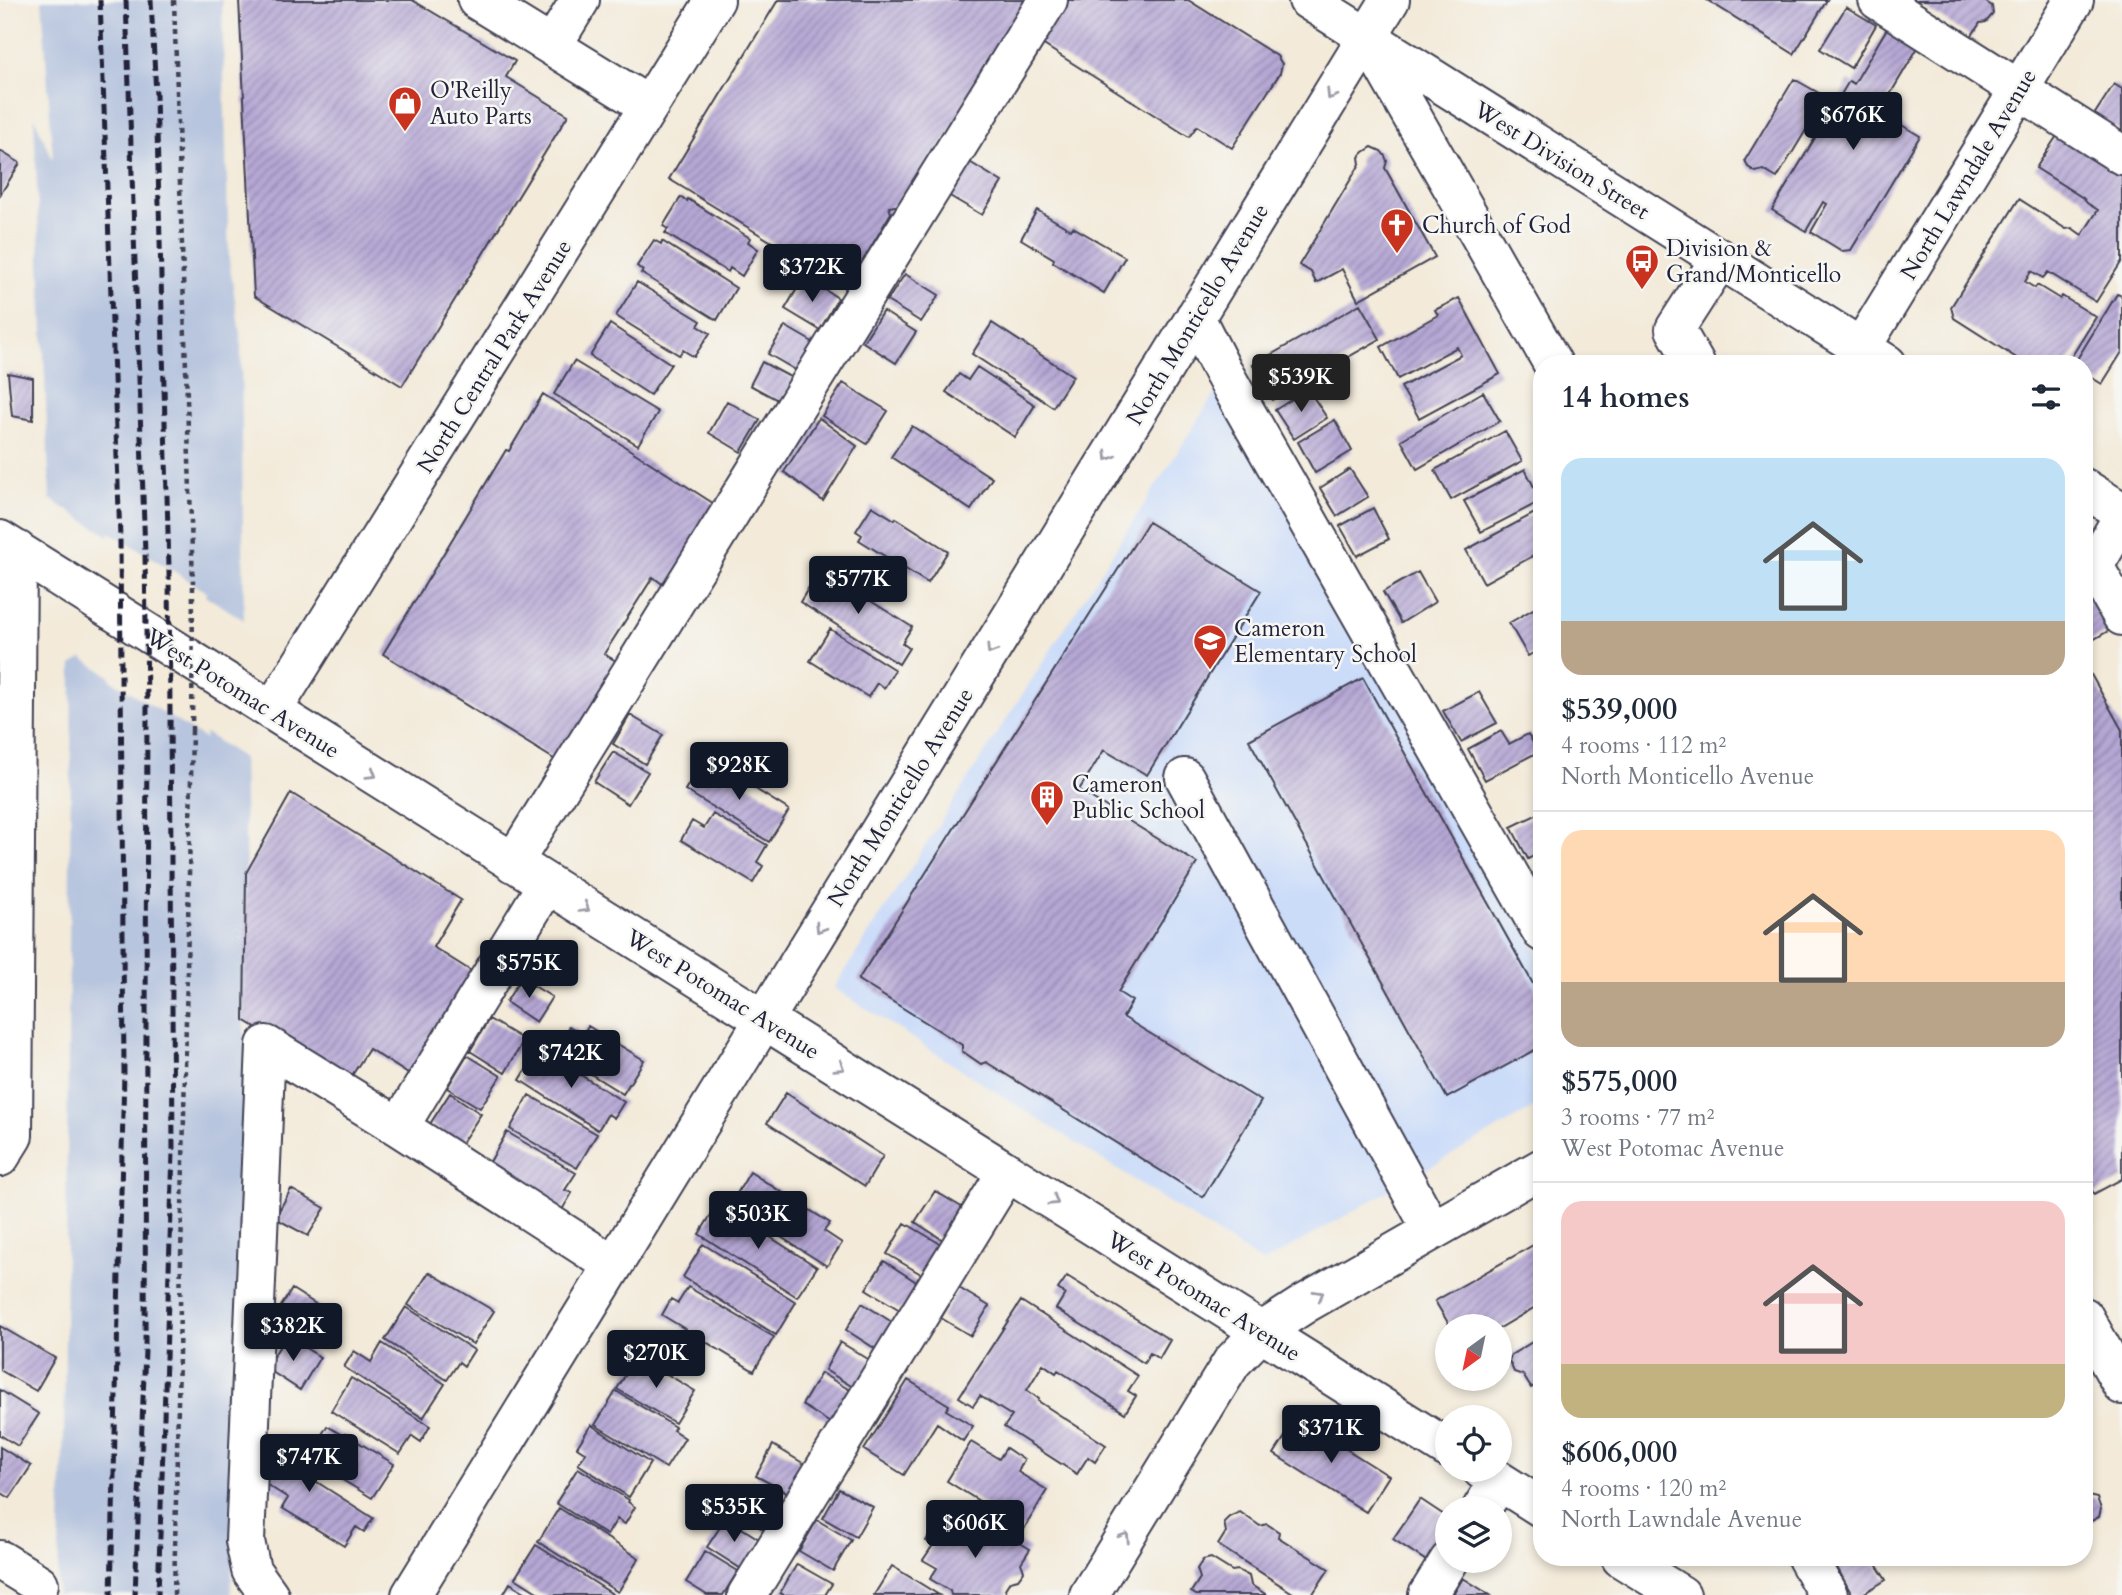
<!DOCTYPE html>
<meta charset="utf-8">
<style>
:root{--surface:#fff;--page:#f2f2f3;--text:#1f2937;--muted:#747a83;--line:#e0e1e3;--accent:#111827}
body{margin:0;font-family:Cardo,serif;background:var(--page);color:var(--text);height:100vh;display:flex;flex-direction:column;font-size:26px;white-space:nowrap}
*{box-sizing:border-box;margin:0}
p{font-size:23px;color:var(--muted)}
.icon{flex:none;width:38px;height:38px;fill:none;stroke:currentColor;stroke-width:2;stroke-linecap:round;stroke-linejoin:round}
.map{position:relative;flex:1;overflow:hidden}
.side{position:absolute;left:1533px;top:355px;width:560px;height:1211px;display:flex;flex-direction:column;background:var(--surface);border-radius:28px;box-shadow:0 4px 10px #0003}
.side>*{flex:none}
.needle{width:46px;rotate:213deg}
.controls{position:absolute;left:1435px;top:1314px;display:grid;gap:14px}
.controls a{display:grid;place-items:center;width:77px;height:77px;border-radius:50%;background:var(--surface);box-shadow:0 4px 10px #0003;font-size:35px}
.price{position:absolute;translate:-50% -60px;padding:0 16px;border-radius:7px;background:var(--accent);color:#fff;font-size:23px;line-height:46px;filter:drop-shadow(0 2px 4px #0008)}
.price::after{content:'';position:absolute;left:50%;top:42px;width:21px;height:16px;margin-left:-10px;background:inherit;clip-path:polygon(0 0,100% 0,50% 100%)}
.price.selected{background:#222;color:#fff}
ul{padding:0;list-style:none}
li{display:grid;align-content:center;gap:14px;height:371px;padding:0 28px}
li+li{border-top:2px solid var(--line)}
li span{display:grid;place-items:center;height:217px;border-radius:21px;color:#555}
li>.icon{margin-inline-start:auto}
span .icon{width:126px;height:126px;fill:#fffc;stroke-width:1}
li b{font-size:30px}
h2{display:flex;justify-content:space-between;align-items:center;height:84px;padding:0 28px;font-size:30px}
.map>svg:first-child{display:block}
.built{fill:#cbdcf9}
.railway{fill:#b7c5de}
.building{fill:url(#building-hatch)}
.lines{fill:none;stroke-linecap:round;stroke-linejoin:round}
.minor-casing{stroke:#414053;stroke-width:42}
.major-casing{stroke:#414053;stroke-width:42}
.path{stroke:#414053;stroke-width:4.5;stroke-dasharray:5 5;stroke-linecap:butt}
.minor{stroke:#fff;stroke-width:38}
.major{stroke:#fff;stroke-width:38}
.rail{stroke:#22223b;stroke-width:5;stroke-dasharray:10 5;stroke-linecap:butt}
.path-bridge{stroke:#414053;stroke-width:4.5;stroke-dasharray:5 5;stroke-linecap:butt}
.oneway{stroke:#9c9ca7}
.labels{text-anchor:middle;stroke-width:5;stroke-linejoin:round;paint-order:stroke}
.poi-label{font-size:23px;fill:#22223b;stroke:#f6f6f2;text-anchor:start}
.street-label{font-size:23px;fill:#22223b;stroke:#f6f6f2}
</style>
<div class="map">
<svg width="2122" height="1595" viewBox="0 0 2122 1595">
<defs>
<pattern id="building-hatch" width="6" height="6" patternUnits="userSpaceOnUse" patternTransform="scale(1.75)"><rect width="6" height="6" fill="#b6a8d5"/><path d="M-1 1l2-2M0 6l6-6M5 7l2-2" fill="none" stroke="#9488ae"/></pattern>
</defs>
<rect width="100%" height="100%" fill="#f6f6f2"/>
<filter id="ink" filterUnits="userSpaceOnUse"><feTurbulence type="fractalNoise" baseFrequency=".0143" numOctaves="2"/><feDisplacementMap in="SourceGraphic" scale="14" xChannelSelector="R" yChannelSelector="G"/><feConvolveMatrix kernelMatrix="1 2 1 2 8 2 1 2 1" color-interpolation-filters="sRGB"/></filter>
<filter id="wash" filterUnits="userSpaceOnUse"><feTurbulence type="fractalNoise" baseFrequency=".00686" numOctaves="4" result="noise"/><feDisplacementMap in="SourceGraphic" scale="28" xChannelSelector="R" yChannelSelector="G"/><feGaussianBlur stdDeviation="1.57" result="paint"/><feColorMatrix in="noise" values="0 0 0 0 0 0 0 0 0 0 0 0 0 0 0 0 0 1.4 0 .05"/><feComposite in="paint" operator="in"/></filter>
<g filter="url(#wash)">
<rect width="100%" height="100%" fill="#f3ead9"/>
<!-- built -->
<path class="built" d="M1223,381L1542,961V1103L1263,1263L834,988Z"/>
<!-- railway -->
<path class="railway" d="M42,0H222L229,260L241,340L244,620L206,596V592L193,583L110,532L109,536L50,499L34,117L53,160Z
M82,658L110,676L111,680L192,731L205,739V733L243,758L246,873L244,1020L248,1157L231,1595H57L64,1430L72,665Z"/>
<g id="blocks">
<!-- building -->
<path class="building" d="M239,0H412L515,61L506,77L568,115L402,386L254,296Z
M778,0H1030L906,204L889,207L891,213L847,288L669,179Z
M1066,0H1188L1277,56L1282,64L1280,73L1232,148L1197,126L1189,137L1039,42Z
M1707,0H1827L1794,54Z
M1914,0H1983L1992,6L1993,14L1986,22L1980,23L1971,37Z
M1846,7L1876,25L1851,68L1820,49Z
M1889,25L1920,44L1876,118L1881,121L1885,115L1920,136L1851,250L1842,251L1811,232L1827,204L1823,202L1806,231L1772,210L1849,81L1854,84Z
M1794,79L1826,97L1777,178L1763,170L1756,172L1748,167L1745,160Z
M2114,84L2122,89V132L2094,115Z
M2062,128L2122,166V261L2096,302L2048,272L2043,278L2031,271L2025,282L2035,288L2037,285L2060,299L2062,296L2096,317L2067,364H2026L1954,318L1951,307L2019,199L2066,229L2072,228L2082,235L2098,210L2087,203L2083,198L2036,168Z
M1372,147L1381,151L1385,156L1387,161L1385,168L1435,257L1358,300L1342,269L1316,283L1311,272L1299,265L1360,164L1359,157L1364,152Z
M0,151L20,163L0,195Z
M968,161L1002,182L982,215L948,195Z
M681,197L687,201L688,199L750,238L748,242L758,249L742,276L730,268L728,272L665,233L668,229L663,226Z
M1037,210L1071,230L1073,227L1125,257L1104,293L1053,262L1054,259L1021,239Z
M654,240L661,244L662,241L736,288L717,320L641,273L643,271L637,266Z
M905,274L939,295L921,322L887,301Z
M804,277L838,298L820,330L785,309Z
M637,282L701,321L698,326L710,333L694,357L683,350L679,355L616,316Z
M2117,294L2122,296V352L2102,384L2084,373V364H2074Z
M1459,298L1500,374L1419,418L1401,387L1461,355L1457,347L1398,379L1381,347L1438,315L1435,310Z
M1360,304L1380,339L1272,400L1253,365Z
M883,311L916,332L896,363L863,342Z
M992,323L1073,376L1053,407L972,354Z
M610,324L671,364L650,395L590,356Z
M785,326L816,344L799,372L768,354Z
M574,361L658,412L638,445L554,394Z
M762,362L794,379L781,402L750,385Z
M977,367L1035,405L1015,437L946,392L959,374L968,380Z
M8,373L33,378V420L12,416Z
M843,383L888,411L867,444L822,416Z
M1308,389L1327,418L1294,439L1275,410Z
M1483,392L1500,421L1417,469L1401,440Z
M543,394L719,507L670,590L653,577L604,654L623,665L562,764L383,654L506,450L509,451Z
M727,401L760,420L741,452L709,433Z
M819,418L857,446L823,501L784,472Z
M1335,420L1352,451L1315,473L1298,442Z
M912,426L992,478L971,510L891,457Z
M1505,431L1522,461L1451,500L1435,470Z
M1350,469L1368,497L1337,516L1320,488Z
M1525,469L1541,501L1481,532L1464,501Z
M872,506L895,520L896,518L948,551L928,583L859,540L862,535L856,531Z
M1373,508L1389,539L1357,556L1340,526Z
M1542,509V551L1484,583L1466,550Z
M1148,522L1261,591L1147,775L1104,750L1079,790L1197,863L1118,992L1132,1001L1123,1017L1261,1101L1203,1197L986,1062L981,1064L962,1051V1045L858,980Z
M820,569L912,627L902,643L909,648L899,664L800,602Z
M1418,572L1435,602L1401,623L1383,592Z
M2091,599L2108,631L2084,645V603Z
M1542,604V648L1528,656L1509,623Z
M830,629L895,670L884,688L877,683L868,697L810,661Z
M2084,662L2122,730V1179L2094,1194L2084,1177Z
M1363,678L1542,1000V1046L1447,1098L1249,740Z
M1479,692L1497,723L1461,742L1443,711Z
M630,715L663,735L645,764L613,744Z
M1501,731L1509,744L1528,734L1538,752L1485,780L1468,749Z
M613,752L648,772L628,804L594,782Z
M720,767L789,810L769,842L685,790L698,769L713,778Z
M291,793L461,900L433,947L476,974L413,1077L369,1049L347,1083L244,1020L246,873Z
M1542,812V851L1528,859L1511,827Z
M713,814L767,845L757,862L763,866L753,883L681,840L692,821L704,828Z
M1542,861V877L1535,865Z
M521,978L552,997L536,1022L506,1002Z
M489,1019L524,1040L505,1073L470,1051Z
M569,1026L583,1034L588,1026L644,1060L623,1094L549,1048L552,1042L557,1045Z
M539,1049L624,1102L614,1118L608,1114L598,1130L520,1080Z
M467,1055L501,1076L480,1108L447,1088Z
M450,1093L481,1114L461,1144L430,1124Z
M786,1093L883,1156L865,1186L767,1123Z
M529,1095L597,1134L577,1168L510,1129Z
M507,1132L576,1173L565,1190L572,1193L562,1210L487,1167Z
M750,1172L830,1223L824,1231L842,1243L827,1266L730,1205Z
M291,1189L325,1208L308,1236L275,1218Z
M935,1191L963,1208L943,1240L915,1222Z
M718,1204L817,1267L797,1297L699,1234Z
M905,1223L944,1246L926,1277L887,1254Z
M1542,1240V1289L1540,1290L1542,1294V1303L1500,1328L1467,1326L1465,1323L1458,1326H1450L1435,1301Z
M703,1244L796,1302L776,1335L683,1277Z
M884,1261L921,1285L903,1312L866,1289Z
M429,1272L494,1311L473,1344L408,1305Z
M1067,1276L1170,1340L1159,1359L1150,1353L1144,1363L1056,1309L1065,1294L1058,1289Z
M688,1287L774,1337L754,1371L706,1342L700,1353L678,1339L685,1329L662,1315L671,1299L678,1303Z
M959,1288L989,1306L971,1336L941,1318Z
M292,1289L325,1310L306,1340L273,1319Z
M1021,1301L1138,1376L1128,1391L1136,1396L1125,1413L1058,1370L1056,1373L1043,1364L1027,1390L1039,1399L1038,1401L1106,1445L1095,1462L1088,1457L1077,1474L1004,1427L1012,1416L980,1396L973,1406L959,1397Z
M862,1303L895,1324L879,1351L846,1330Z
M406,1307L474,1350L464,1366L459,1362L447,1380L385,1340Z
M0,1326L55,1358L36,1391L0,1370Z
M286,1336L320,1357L300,1390L266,1368Z
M1542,1336V1382L1531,1388L1523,1375L1514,1372L1509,1361L1511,1355Z
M840,1342L873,1362L858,1390L825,1370Z
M382,1343L445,1384L423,1418L344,1367L354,1351L371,1362Z
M637,1356L695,1391L675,1423L617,1389Z
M821,1373L855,1393L835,1426L802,1405Z
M351,1378L430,1426L421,1442L412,1436L400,1454L331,1411Z
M908,1380L949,1405L946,1410L973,1426L963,1441L937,1423L904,1475L864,1450Z
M0,1390L39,1414L18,1446L0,1435Z
M616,1391L675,1427L673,1430L685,1438L666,1468L595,1425Z
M1297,1418L1389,1476L1366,1512L1274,1454Z
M591,1425L650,1463L629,1497L578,1464L586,1453L577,1447Z
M327,1426L344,1436L345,1434L394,1464L372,1498L323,1468L309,1456Z
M270,1437L312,1463L306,1475L373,1518L364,1532L356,1527L344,1546L282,1508L288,1498L261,1481L259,1455Z
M971,1442L999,1459L1006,1448L1024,1460L1018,1472L1047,1490L1024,1529L947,1481Z
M773,1445L806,1465L790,1494L756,1476Z
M0,1447L31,1466L10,1498L0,1492Z
M578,1468L629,1500L628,1502L635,1507L625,1524L617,1519L607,1535L556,1503Z
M754,1484L786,1503L767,1532L736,1511Z
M839,1489L873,1507L856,1537L823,1518Z
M2084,1490L2088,1496L2097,1498L2101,1509L2099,1517L2084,1525Z
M1420,1499L1447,1517V1539L1431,1564L1393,1539Z
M559,1508L639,1558L618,1592L538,1542Z
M1240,1512L1260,1526L1267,1524L1279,1532L1278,1537L1329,1569L1312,1595H1296L1218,1545L1226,1532L1224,1522L1229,1517Z
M726,1518L762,1541L743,1570L707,1547Z
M969,1518L988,1531L997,1529L1030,1549L1021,1563L1024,1571L1018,1579L1010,1581L1005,1589L1007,1595H951L950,1591L930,1579L937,1568L923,1560L933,1545L926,1541L933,1529L940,1534L949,1521L961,1529Z
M817,1520L851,1540L833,1571L799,1551Z
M536,1545L614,1595H542L515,1578Z
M705,1551L738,1571L723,1595H707L686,1582Z
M1211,1558L1232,1571L1238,1570L1249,1576L1251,1585L1267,1595H1196L1191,1592L1200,1578L1197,1569L1203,1560Z
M1832,1558H1872L1886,1580L1861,1595H1852Z
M797,1564L832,1584L825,1595H784L780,1593Z
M892,1566L939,1595H874Z
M1463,1578L1490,1595H1453Z
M510,1583L530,1595H503Z"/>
</g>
</g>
<g filter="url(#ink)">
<use href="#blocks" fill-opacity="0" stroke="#414053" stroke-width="2"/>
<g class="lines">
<!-- minor casing -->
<g class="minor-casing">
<path id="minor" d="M477,0L649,106
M1878,0L2122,155
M552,46L580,0
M1195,317L1223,372L1542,932
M1861,348L2074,0
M1695,364L1675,329L1720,259
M2122,518L2094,566L2122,616
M0,540L1447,1448
M272,711L715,0
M1185,778L1432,1230
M513,863L1048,0
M399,1127L547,884
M0,1157L13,1136L17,550
M1482,1470L1542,1508
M1482,1508L1499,1481
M1621,1558L1681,1595
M1807,1558L1828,1595
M0,1560L39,1584
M269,1595L251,1570L245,1541L266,1045L399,1127L613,1265
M411,1595L1390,0
M747,1595L1007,1172
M1089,1595L1232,1362L1261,1332L1306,1303L1542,1168
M1428,1595L1449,1561"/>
</g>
<!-- major casing -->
<g class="major-casing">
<path id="major" d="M1308,0L1887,364
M1368,39L1553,364
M2084,488L2122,512
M2084,1317L2122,1385"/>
</g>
<!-- path -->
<path class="path" d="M174,0L193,583
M174,1595L192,731"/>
<!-- minor -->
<use href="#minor" class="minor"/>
<!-- major -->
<use href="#major" class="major"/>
<!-- rail -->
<path class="rail" d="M100,0L120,538L124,1072L111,1595
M126,0L145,554L147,702L145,1350L135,1595
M151,0L156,95L169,568L173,1152L158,1595"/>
<!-- path-bridge -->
<path class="path-bridge" d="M192,731L193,583"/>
</g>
<!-- one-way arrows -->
<defs><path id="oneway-chevron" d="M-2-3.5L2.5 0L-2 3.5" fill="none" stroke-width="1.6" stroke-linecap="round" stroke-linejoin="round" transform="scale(1.75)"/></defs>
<g class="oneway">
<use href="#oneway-chevron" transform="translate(1331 95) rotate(122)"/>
<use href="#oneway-chevron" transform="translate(1109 456) rotate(122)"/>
<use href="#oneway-chevron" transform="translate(991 650) rotate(122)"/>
<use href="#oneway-chevron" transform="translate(372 774) rotate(32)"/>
<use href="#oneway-chevron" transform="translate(585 908) rotate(32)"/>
<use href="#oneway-chevron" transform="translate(820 928) rotate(122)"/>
<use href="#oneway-chevron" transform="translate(840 1067) rotate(32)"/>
<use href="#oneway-chevron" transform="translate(1054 1201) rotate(32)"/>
<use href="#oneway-chevron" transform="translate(1319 1295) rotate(-30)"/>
<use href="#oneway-chevron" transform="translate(1125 1537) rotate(-58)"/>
</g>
</g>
<!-- icons -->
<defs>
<g id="shop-pin" transform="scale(1.75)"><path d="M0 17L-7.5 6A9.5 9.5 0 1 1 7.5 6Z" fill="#c8321e" stroke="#f6f6f2"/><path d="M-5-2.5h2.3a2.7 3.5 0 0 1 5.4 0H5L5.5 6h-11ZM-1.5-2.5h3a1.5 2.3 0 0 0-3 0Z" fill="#fff"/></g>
<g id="church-pin" transform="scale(1.75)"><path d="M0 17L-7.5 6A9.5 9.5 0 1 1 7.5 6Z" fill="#c8321e" stroke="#f6f6f2"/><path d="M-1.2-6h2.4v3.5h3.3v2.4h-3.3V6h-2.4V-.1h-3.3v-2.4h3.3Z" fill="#fff"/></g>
<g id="bus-pin" transform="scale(1.75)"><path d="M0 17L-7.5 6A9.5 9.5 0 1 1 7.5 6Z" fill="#c8321e" stroke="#f6f6f2"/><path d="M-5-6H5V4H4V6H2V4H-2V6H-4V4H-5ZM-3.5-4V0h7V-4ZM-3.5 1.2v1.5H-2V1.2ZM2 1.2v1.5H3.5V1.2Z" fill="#fff"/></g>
<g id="school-pin" transform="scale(1.75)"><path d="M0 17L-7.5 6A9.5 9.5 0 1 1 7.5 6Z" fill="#c8321e" stroke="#f6f6f2"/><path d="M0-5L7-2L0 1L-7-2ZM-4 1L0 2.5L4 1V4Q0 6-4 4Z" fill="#fff"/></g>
<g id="building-pin" transform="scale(1.75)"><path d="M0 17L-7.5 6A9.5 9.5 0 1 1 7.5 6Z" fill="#c8321e" stroke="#f6f6f2"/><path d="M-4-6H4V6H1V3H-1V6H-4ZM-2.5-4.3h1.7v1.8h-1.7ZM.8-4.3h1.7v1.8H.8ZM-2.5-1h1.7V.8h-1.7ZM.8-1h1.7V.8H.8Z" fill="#fff"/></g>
</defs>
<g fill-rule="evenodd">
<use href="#shop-pin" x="405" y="103"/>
<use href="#church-pin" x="1397" y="225"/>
<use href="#bus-pin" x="1642" y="261"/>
<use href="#school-pin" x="1210" y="641"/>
<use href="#building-pin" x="1047" y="797"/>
</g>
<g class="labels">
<!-- poi labels -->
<g class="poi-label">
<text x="430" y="98">O'Reilly<tspan x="430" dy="26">Auto Parts</tspan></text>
<text x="1422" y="233">Church of God</text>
<text x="1666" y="256">Division &amp;<tspan x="1666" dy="26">Grand/Monticello</tspan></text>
<text x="1234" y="636">Cameron<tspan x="1234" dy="26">Elementary School</tspan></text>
<text x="1072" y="792">Cameron<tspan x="1072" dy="26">Public School</tspan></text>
</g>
<!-- street labels -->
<g class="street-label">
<text transform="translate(1562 160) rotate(32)" y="8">West Division Street</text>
<text transform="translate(1968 174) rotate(-59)" y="8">North Lawndale Avenue</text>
<text transform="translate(1197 314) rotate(-59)" y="8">North Monticello Avenue</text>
<text transform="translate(494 356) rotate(-58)" y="8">North Central Park Avenue</text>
<text transform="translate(243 693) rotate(32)" y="8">West Potomac Avenue</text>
<text transform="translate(900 797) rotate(-58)" y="8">North Monticello Avenue</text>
<text transform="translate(723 994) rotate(32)" y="8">West Potomac Avenue</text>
<text transform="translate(1204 1296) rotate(32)" y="8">West Potomac Avenue</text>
</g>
</g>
</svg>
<div class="controls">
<a><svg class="needle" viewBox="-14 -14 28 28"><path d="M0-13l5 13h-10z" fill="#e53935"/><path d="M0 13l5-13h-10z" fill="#747a83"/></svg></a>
<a><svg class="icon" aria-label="locate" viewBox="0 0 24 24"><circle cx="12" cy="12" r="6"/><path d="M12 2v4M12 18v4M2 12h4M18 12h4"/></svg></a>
<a><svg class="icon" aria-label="layers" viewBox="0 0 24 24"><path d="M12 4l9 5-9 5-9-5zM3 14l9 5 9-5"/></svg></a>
</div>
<b class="price" style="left:1853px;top:152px">$676K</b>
<b class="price" style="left:812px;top:304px">$372K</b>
<b class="price selected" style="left:1301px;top:414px">$539K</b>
<b class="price" style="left:858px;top:616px">$577K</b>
<b class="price" style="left:739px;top:802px">$928K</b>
<b class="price" style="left:529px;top:1000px">$575K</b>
<b class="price" style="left:571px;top:1090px">$742K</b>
<b class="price" style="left:758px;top:1251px">$503K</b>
<b class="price" style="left:293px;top:1363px">$382K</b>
<b class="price" style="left:656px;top:1390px">$270K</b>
<b class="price" style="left:1331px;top:1465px">$371K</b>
<b class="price" style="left:309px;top:1494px">$747K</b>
<b class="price" style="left:734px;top:1544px">$535K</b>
<b class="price" style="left:975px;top:1560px">$606K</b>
<section class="side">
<h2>14 homes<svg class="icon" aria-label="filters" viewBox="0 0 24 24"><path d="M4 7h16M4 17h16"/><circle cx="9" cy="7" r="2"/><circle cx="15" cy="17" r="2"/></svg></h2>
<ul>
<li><span style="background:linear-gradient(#bfe0f5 75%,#b9a48a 0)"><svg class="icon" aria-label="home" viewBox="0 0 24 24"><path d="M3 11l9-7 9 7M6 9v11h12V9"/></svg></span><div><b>$539,000</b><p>4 rooms · 112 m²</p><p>North Monticello Avenue</p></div></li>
<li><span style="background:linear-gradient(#ffd9b3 70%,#b9a48a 0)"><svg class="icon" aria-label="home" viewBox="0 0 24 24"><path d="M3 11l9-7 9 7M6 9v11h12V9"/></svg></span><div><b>$575,000</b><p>3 rooms · 77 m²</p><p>West Potomac Avenue</p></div></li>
<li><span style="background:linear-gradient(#f6c9c9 75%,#c2b280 0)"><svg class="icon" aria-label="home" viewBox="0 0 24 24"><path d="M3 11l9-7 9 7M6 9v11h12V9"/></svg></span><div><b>$606,000</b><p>4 rooms · 120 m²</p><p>North Lawndale Avenue</p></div></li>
</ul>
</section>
</div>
